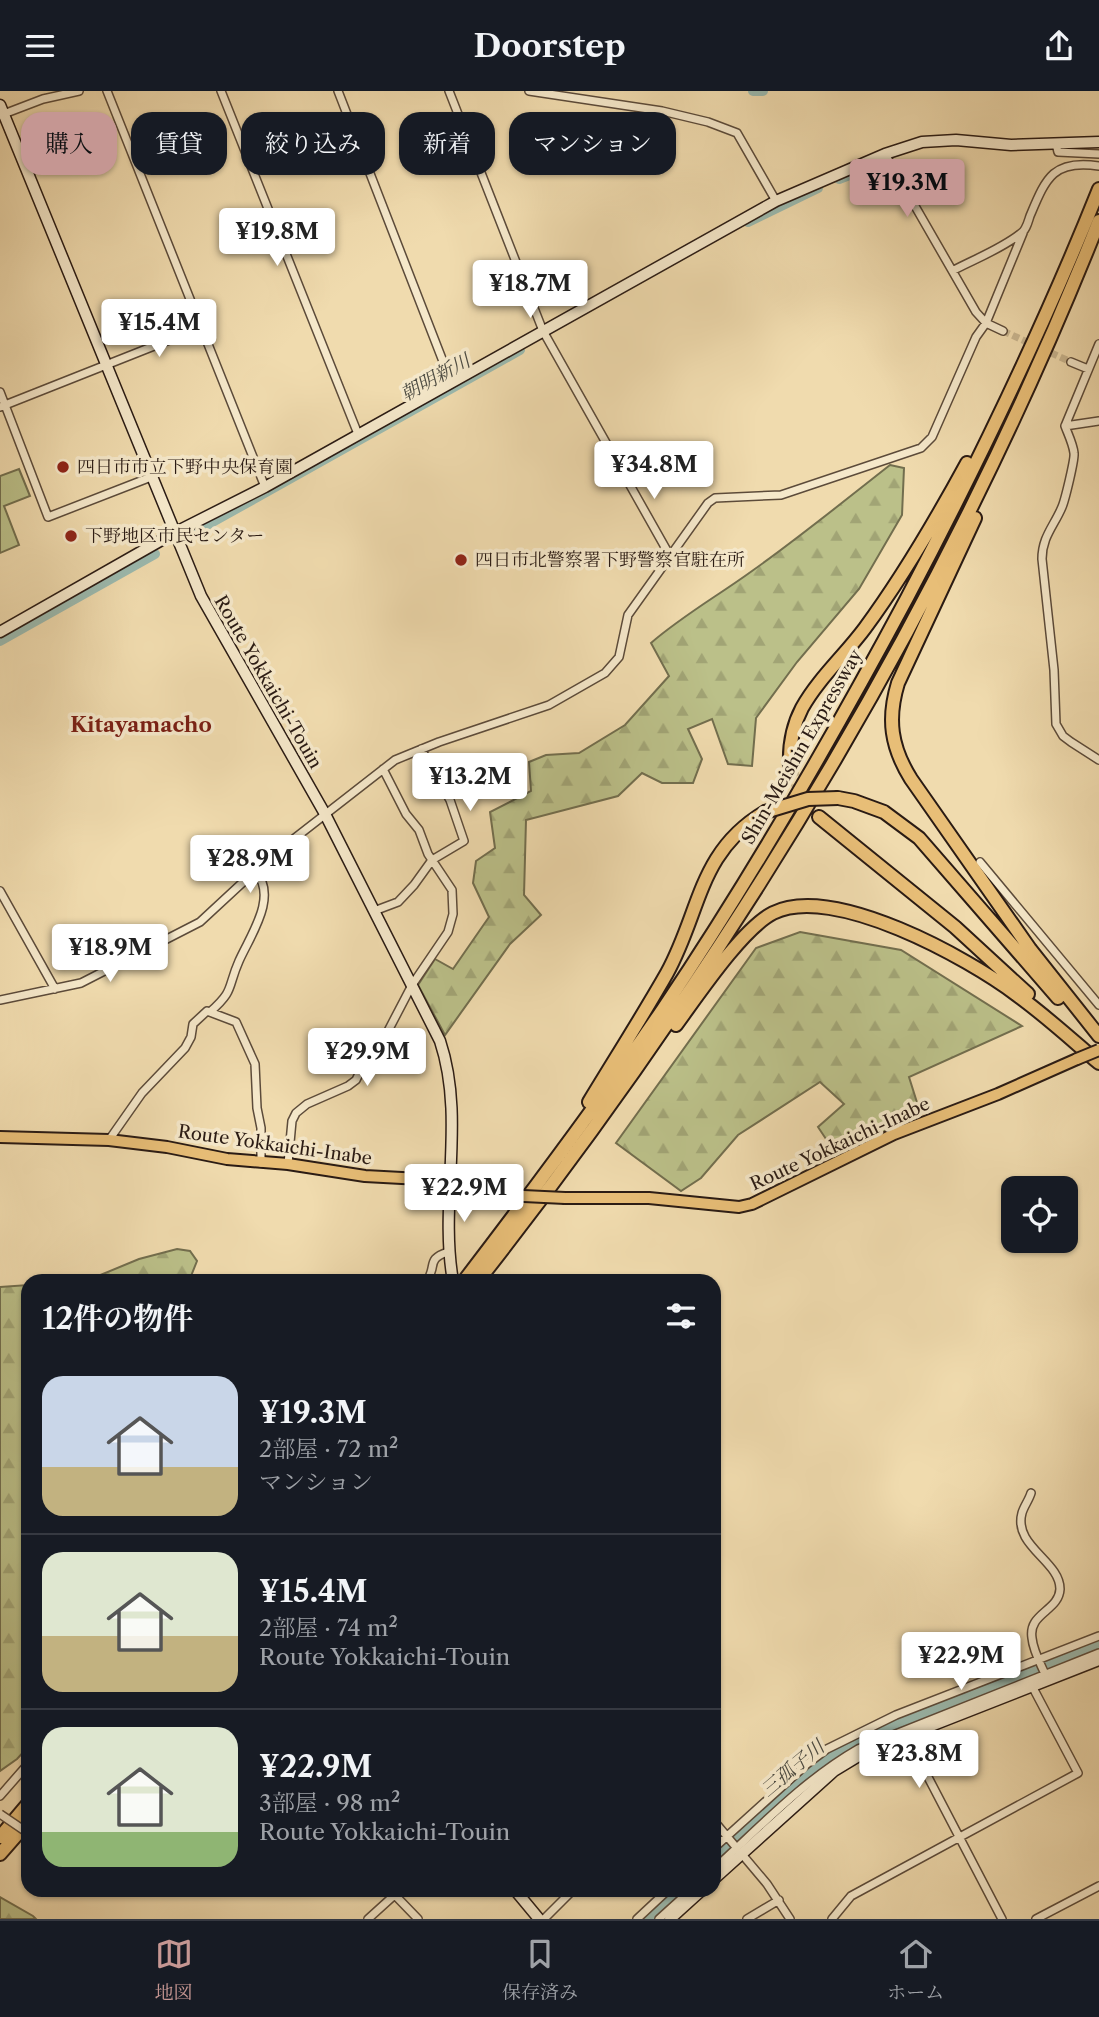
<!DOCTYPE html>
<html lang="ja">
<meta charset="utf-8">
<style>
:root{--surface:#171b24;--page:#20242c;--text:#f1f3f6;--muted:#9ea1a6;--line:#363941;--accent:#c59692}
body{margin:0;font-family:"Libre Caslon Text","Noto Serif JP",serif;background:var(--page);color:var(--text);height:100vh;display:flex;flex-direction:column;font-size:26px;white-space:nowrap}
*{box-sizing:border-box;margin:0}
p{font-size:23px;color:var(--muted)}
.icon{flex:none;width:38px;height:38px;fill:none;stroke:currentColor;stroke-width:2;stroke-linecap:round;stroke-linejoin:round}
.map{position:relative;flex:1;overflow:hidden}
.sheet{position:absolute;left:21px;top:1183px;width:700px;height:623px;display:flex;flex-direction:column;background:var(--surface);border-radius:21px;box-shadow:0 2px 5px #0004}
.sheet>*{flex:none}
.guide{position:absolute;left:21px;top:21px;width:700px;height:63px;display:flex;gap:14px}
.buttons{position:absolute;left:1001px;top:1085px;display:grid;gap:14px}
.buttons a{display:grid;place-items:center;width:77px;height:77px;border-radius:14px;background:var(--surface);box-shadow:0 2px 5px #0004;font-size:35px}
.price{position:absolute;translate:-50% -60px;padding:0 16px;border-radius:7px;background:#fff;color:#222;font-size:23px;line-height:46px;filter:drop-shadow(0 2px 4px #0008)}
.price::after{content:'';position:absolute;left:50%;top:42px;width:21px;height:16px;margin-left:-10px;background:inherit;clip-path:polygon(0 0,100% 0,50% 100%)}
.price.on{background:var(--accent);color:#111}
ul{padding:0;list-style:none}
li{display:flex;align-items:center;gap:21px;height:175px;padding:0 21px}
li+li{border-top:2px solid var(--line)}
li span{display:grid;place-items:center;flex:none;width:196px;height:140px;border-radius:21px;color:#555}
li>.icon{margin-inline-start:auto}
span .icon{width:84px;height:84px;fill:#fffc;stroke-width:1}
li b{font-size:30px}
h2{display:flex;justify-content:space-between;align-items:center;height:84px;padding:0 21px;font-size:30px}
.tag{padding:0 24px;border-radius:21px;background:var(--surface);box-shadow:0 2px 5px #0004;font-size:24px;line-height:63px}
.tag.on{background:var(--accent);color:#111}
header{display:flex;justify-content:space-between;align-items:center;height:91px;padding:0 21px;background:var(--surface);font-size:32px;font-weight:800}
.tab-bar{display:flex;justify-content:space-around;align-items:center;height:98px;border-top:2px solid var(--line);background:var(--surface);font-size:19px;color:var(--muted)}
.tab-bar a{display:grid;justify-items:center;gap:4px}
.tab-bar .on{color:var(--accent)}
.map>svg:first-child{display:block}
.forest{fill:url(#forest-firs);stroke:#726e4e;stroke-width:2}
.pitch{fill:#bbc089;stroke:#726e4e;stroke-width:2}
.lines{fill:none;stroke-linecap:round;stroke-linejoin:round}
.river{stroke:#9bbaaf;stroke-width:10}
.street-tunnel{stroke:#c8b58f;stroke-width:7;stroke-dasharray:7 3.5;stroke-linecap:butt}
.highway-tunnel{stroke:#c8b58f;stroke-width:12;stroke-dasharray:12 6;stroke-linecap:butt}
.street-casing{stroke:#5c4b3a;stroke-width:10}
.secondary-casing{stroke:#2a1b14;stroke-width:13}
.primary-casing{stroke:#2a1b14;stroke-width:14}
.highway-casing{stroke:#2a1b14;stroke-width:16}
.street{stroke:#f5e8ca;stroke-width:7}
.secondary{stroke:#f5e8ca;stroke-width:10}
.primary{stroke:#e8be77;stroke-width:10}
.highway{stroke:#e8be77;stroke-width:12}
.street-bridge-casing{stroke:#5c4b3a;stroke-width:10;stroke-linecap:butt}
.primary-bridge-casing{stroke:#2a1b14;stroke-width:14;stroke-linecap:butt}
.highway-bridge-casing{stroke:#2a1b14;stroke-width:16;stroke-linecap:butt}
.street-bridge{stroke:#f5e8ca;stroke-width:7}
.primary-bridge{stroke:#e8be77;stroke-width:10}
.highway-bridge{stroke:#e8be77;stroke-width:12}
.poi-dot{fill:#8f2418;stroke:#f5e8ca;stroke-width:2.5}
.labels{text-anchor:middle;stroke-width:7;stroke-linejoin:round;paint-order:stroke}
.poi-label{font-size:18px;fill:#2a1b14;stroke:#f5e8ca;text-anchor:start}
.street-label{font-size:18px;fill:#2a1b14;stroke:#f5e8ca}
.water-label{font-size:19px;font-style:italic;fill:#4c4b42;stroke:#f5e8ca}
.quarter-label{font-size:21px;font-weight:bold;fill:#7a1f14;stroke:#f5e8ca}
</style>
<header><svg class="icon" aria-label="menu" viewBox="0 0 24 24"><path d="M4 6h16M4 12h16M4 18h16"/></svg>Doorstep<svg class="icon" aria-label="share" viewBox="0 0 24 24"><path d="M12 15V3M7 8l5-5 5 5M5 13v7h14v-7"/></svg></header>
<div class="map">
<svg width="1099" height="1828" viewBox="0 0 1099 1828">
<defs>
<pattern id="forest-firs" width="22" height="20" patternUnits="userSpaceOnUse" patternTransform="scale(1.75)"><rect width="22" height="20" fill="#bbc089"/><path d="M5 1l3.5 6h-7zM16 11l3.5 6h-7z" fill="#a1a475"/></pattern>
</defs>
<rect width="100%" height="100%" fill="#f0dbae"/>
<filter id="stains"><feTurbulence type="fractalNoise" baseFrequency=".00286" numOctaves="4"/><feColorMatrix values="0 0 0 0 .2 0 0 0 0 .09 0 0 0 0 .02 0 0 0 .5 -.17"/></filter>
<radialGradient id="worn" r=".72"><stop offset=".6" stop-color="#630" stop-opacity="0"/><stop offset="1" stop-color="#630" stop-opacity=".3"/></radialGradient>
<!-- forest -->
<path class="forest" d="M890,374L904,377L902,424L859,498L797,571L756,627L752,675L728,673L712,628L688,638L702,668L693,692H662L642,682L618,705L526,729L524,804L541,824L510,853L445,944L418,894L435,868L453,878L489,826L473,792L476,770L495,757L490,721L531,700L529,671L546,664L579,662L625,634L669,585L651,552C682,525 719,504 752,480C800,446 844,410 890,374Z
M800,841L901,859L1022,935L909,986L920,1021L838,1066L818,1036L844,1013L820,991L738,1044L701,1087L681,1100L616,1052L756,857Z
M177,1158L190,1160L197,1170L189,1190H52L68,1185L80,1188L98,1185L139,1168Z
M28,1194V1656L17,1668L0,1680V1196Z
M0,1806L33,1825L36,1828H0Z"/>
<!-- pitch -->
<path class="pitch" d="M19,378L30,405L4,415L19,454L0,462V385Z"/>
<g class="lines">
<!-- river -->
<path class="river" d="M753,0H763
M839,88L886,70
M748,131L818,97
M191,443L520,259
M0,550L155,463
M714,1768L827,1667L873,1642L1099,1553
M649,1828L680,1799"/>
<!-- street-tunnel -->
<path class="street-tunnel" d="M1003,240L1071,271"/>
<!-- highway-tunnel -->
<path class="highway-tunnel" d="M790,675L801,704L819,726"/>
<!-- street casing -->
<g class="street-casing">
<path id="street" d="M107,0L265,396
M221,0L358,343
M338,0L451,291
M449,0L543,240L670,465
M529,0L662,20L708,31L737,42L776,110
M1,24L43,8L79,0
M1056,53L1058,61L1099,63
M885,63L976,221L986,232L1003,240
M954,179C975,168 1001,158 1020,143C1026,140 1028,131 1030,125C1046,87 1053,68 1099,75
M1099,253L1065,335C1068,343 1073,353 1074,362C1075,368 1065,409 1062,416C1054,435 1042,446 1042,468L1054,579L1056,633L1063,645L1071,651L1099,669
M1071,271L1088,278
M0,301L48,426L151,386
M0,316L202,236
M1065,335L1099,330
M980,771L1099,914
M0,800L55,898
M374,820L398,811L414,794L432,769L464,750L450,709L421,658
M0,909L81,892L200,831L268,768L395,669L439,651L549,614L605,582L619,566L628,524L708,412L715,407L781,404L921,357L932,346L976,246L986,232L1023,142
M210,921C235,899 227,897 239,870C250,845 279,805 255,780
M109,1049L142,1002L185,957L191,946L193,933L207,920L236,931L255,973L257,1017L261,1037V1072
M288,1073L292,1030L296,1022L307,1013L348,995L356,989L367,966L388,940L412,894L448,841L453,823L452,799L428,763L419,739L406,723L383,678
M427,1190C437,1175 426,1168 448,1161
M1031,1402C1029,1409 1024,1415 1022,1422C1013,1455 1060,1470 1060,1498C1059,1520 1028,1522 1032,1547C1033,1559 1040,1572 1045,1583
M905,1642L1002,1828
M0,1705L28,1673
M714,1730L767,1793L790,1828
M714,1757L807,1673L827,1658L896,1624L1099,1545
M714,1778C760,1736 804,1689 858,1658L1099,1562
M390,1799L418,1828
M368,1828L400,1799
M544,1828L573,1799
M637,1828L668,1799
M659,1828L691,1799
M747,1828L779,1809
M832,1828L851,1805L1078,1682L1031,1593
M1036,1828L1099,1795"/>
</g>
<!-- secondary casing -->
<g class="secondary-casing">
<path id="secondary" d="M0,14L201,505L325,723L440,950C466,1028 439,1111 453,1190
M0,541L174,442L265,396L776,110L885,63L922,51L956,49L1011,54L1099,51
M714,1788L834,1680L867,1660L1099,1569
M515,1799L539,1828
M670,1828L702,1799"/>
</g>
<!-- primary casing -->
<g class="primary-casing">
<path id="primary" d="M0,1046L109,1049L167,1056L227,1068L288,1073L365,1085L439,1089L476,1100L502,1104
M565,1107H649L739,1116L752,1113L894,1043L998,1003L1077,968"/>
</g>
<!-- highway casing -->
<g class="highway-casing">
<path id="highway" d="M975,427L898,592C887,628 891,656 911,688L1030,858L1099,945
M790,675C789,654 792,636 802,617C818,588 845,564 865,537C904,484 936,429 967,372
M838,707L854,710L884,721L919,747L1058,907
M819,726L955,836L1028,903
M676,934C698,904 742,838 773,822C833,792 968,867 1017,904C1046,925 1072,949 1099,972
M589,1011C615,968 642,926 667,882C701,820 698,761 765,721
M464,1190C532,1101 600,1011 663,918C752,786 832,647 907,507C977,374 1043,238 1099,98
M478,1190C732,867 947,513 1099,130
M0,1746L28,1713
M0,1763L28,1731"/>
</g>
<!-- street -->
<use href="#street" class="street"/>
<!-- secondary -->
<use href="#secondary" class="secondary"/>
<!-- primary -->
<use href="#primary" class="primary"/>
<!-- highway -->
<use href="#highway" class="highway"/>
<!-- street-bridge casing -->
<g class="street-bridge-casing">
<path id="street-bridge" d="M0,1723L28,1742"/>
</g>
<!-- primary-bridge casing -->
<g class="primary-bridge-casing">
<path id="primary-bridge" d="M1077,968L1099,959
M502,1104L565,1107"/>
</g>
<!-- highway-bridge casing -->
<g class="highway-bridge-casing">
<path id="highway-bridge" d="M765,721L808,708L838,707"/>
</g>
<!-- street-bridge -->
<use href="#street-bridge" class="street-bridge"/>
<!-- primary-bridge -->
<use href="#primary-bridge" class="primary-bridge"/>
<!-- highway-bridge -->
<use href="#highway-bridge" class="highway-bridge"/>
</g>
<!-- markers -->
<g class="poi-dot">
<circle cx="63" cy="376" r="7"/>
<circle cx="71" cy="445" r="7"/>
<circle cx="461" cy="469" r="7"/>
</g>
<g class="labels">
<!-- poi labels -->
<g class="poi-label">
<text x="77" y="382">四日市市立下野中央保育園</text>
<text x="85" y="451">下野地区市民センター</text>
<text x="475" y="475">四日市北警察署下野警察官駐在所</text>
</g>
<!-- street labels -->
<g class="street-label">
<text transform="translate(268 591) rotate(60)" y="6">Route Yokkaichi-Touin</text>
<text transform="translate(802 656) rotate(-60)" y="6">Shin-Meishin Expressway</text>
<text transform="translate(840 1053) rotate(-25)" y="6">Route Yokkaichi-Inabe</text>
<text transform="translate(275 1054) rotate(8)" y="6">Route Yokkaichi-Inabe</text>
</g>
<!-- water labels -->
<g class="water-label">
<text transform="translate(435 286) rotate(-29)" y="7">朝明新川</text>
<text transform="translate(792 1677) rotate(-40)" y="7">三孤子川</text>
</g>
<!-- quarter labels -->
<g class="quarter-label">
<text x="141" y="641">Kitayamacho</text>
</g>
</g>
<rect width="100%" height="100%" filter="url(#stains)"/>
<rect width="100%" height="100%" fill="url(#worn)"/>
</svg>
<div class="buttons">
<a><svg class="icon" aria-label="locate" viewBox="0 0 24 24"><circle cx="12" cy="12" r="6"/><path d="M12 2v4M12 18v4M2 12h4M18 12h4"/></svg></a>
</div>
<b class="price on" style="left:907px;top:128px">¥19.3M</b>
<b class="price" style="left:277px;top:177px">¥19.8M</b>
<b class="price" style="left:530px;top:229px">¥18.7M</b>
<b class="price" style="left:159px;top:268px">¥15.4M</b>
<b class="price" style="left:654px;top:410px">¥34.8M</b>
<b class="price" style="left:470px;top:722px">¥13.2M</b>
<b class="price" style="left:250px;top:804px">¥28.9M</b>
<b class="price" style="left:110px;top:893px">¥18.9M</b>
<b class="price" style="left:367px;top:997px">¥29.9M</b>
<b class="price" style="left:464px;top:1133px">¥22.9M</b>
<b class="price" style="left:961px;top:1601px">¥22.9M</b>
<b class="price" style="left:919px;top:1699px">¥23.8M</b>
<div class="guide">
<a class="tag on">購入</a>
<a class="tag">賃貸</a>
<a class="tag">絞り込み</a>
<a class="tag">新着</a>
<a class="tag">マンション</a>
</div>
<section class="sheet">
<h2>12件の物件<svg class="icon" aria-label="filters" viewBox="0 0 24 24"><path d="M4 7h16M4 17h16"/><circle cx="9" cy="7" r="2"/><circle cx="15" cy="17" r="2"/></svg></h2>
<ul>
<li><span style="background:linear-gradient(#c9d6e8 65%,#c2b280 0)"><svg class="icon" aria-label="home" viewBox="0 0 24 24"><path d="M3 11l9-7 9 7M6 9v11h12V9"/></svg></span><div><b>¥19.3M</b><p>2部屋 · 72 m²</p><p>マンション</p></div></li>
<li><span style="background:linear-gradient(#dfe7d0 60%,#c2b280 0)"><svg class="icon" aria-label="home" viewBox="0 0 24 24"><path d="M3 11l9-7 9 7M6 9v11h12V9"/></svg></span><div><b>¥15.4M</b><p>2部屋 · 74 m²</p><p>Route Yokkaichi-Touin</p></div></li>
<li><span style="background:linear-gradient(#dfe7d0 75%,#8fb573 0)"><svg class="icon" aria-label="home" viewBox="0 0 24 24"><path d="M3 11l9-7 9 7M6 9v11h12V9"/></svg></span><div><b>¥22.9M</b><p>3部屋 · 98 m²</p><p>Route Yokkaichi-Touin</p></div></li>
</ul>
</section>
</div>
<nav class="tab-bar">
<a class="on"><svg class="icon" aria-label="map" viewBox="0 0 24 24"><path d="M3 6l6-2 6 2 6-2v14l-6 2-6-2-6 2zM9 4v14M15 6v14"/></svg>地図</a>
<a><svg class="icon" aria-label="saved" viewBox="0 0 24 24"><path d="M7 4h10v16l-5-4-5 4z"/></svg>保存済み</a>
<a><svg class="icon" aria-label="home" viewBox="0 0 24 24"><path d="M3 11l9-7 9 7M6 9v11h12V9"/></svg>ホーム</a>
</nav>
